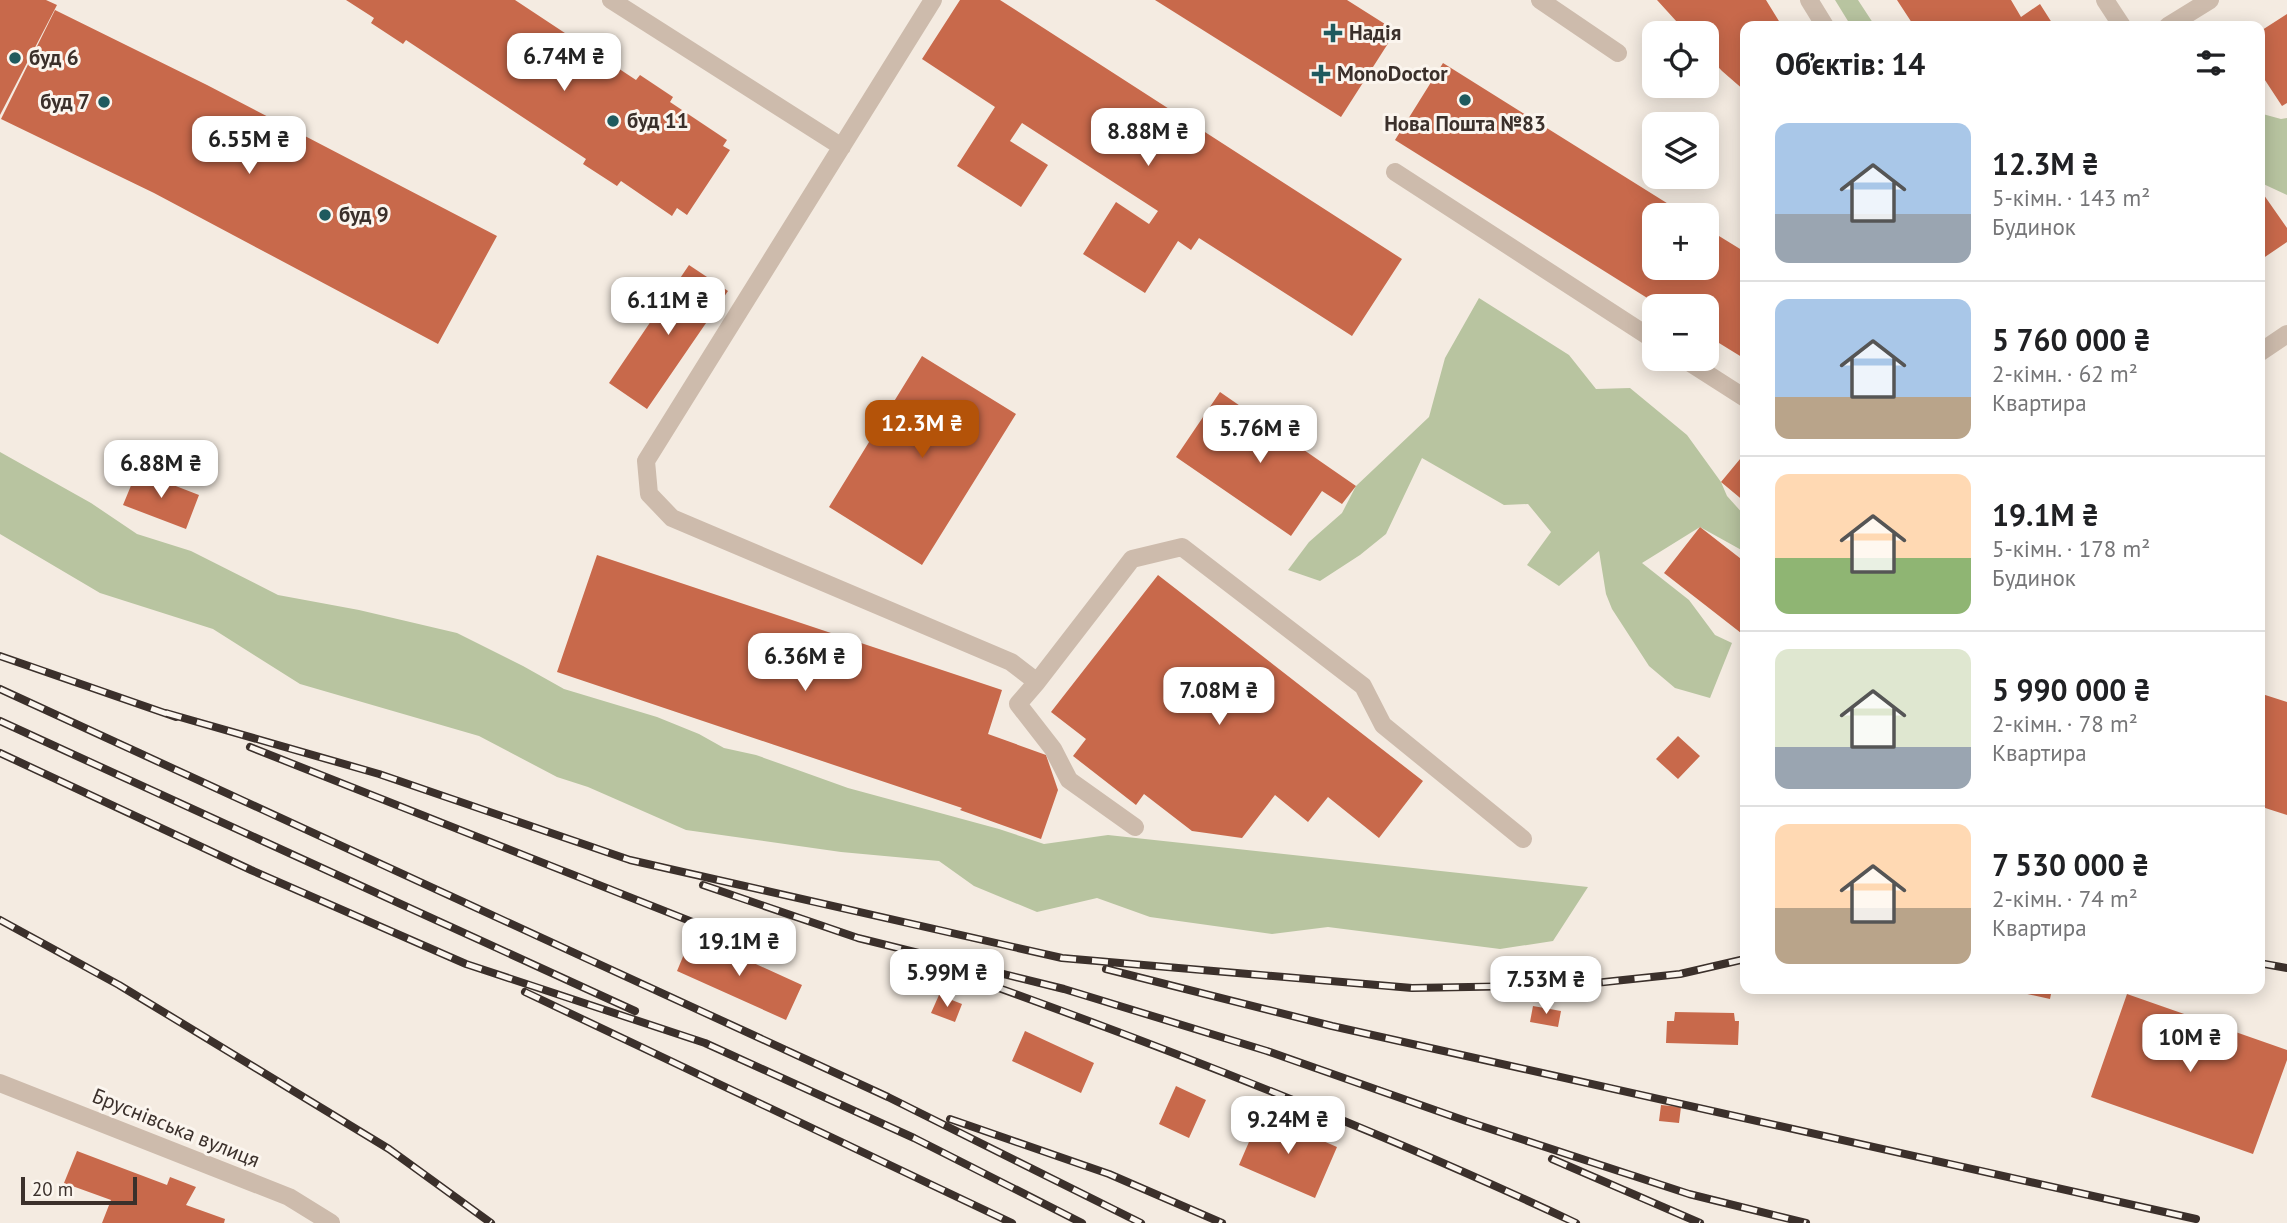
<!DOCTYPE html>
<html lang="uk">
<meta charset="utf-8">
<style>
:root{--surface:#fff;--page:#f2f2f2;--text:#202124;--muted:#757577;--line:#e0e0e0;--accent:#b45309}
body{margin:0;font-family:"PT Sans",sans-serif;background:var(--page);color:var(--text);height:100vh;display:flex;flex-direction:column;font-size:26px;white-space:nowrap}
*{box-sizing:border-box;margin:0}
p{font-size:23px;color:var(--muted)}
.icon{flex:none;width:38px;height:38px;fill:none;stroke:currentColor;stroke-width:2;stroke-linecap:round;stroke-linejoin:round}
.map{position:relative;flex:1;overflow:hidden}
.side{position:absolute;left:1740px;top:21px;width:525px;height:973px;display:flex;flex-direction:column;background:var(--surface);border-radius:14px;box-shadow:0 4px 18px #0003}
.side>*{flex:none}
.tools{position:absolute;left:1642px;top:21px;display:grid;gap:14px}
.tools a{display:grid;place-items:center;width:77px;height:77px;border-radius:14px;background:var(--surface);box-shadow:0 4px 18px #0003;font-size:35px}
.scale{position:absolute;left:21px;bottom:18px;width:116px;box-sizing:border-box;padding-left:7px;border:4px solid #3b302b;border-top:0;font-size:19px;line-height:24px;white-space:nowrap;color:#3b302b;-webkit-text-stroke:5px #fbf5ee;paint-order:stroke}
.price{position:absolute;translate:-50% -60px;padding:0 16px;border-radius:14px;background:#fff;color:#222;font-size:23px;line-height:46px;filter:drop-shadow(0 2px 4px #0008)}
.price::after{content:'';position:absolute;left:50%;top:42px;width:21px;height:16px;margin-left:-10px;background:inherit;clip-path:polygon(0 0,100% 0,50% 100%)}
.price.current{background:var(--accent);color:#fff}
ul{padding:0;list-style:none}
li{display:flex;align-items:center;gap:21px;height:175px;padding:0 35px}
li+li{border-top:2px solid var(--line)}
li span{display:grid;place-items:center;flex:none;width:196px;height:140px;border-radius:14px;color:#555}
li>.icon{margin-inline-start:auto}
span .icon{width:84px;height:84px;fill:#fffc;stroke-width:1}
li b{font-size:30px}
h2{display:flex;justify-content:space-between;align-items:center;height:84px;padding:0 35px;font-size:30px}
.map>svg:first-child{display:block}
.green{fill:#b8c4a0}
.building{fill:#c8694b}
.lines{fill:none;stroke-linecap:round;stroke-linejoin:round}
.minor{stroke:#cdbbac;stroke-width:18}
.rail-casing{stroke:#3b302b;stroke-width:8}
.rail{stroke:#fbf5ee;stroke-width:5;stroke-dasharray:16;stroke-linecap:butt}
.poi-dot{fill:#1f5a5e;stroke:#fbf5ee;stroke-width:2.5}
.labels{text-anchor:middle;stroke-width:6;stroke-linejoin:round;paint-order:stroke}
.poi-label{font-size:21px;font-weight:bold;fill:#3b302b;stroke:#fbf5ee;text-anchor:start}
.street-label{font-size:21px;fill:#3b302b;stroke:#fbf5ee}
</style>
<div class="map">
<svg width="2287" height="1223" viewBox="0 0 2287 1223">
<rect width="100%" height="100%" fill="#f4ebe1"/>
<!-- green -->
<path class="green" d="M1835,0H1858L1875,26H1851Z
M2259,113L2281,119L2287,118V195L2259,182Z
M1479,298L1569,355L1596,389L1630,388L1687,435L1721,482L1727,496L1745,516V552L1700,527L1642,563L1689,600L1715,635L1732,643L1710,698L1675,688L1649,666L1612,609L1606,594L1599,551L1559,586L1527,565L1551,532L1528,504L1504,505L1422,458L1386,534L1360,555L1320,581L1288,570L1309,542L1342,513L1356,486L1429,417L1445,358Z
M0,452L91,503L137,534L191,551L278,595L359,610L457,633L523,666L564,689L657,717L699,734L724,748L756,755L848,788L999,829L1044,844L1108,835L1588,887L1553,941L1500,949L1328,927L1272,934L1150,917L1097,898L1037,912L974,886L939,861L841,852L686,830L588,787L557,777L479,736L300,684L213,629L100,593L0,534Z"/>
<!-- building -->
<path class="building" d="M0,0H46L57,5L0,115Z
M346,0H515L636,80L640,75L673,97L670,102L727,140L723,146L730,150L687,215L677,208L672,216L621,181L617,186L583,164L586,159L406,40L403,44L371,23L374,18Z
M960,0H1000L1402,259L1352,336L1199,238L1191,250L1178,241L1145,293L1083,254L1116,202L1149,224L1158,211L1022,123L1010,141L1048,165L1021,207L957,166L995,107L922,59Z
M1155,0H1347L1396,31L1341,117Z
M1657,0H1766L1782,26H1745V91L1722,71L1706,54V33H1687Z
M1897,0H2011L2021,17L2040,4L2054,26H1914Z
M55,10L207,85L497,236L438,344L154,193L1,119Z
M2287,14V103L2282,106L2259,71V32Z
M1443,63L1686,215H1654V268H1706V228L1745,252V359L1706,335V306H1660L1395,140Z
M2259,188L2287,228V242L2259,261Z
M689,265L728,291L647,409L609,383Z
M922,356L1016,414L922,565L829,507Z
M1220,392L1356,486L1342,504L1322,491L1291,536L1176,457Z
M1745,453V502L1721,482Z
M137,471L199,495L186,529L123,505Z
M1700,527L1745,562V629L1741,633L1664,573Z
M597,555L1002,690L988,734L1046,755L1058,790L1041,839L960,810L962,808L557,672Z
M1158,575L1423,781L1379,838L1328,797L1308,822L1275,795L1242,838L1192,831L1144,794L1136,805L1073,756L1086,739L1051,712Z
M2259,693L2287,702V815L2259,806Z
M1678,736L1700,756L1678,779L1656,759Z
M692,935L802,985L786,1020L677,971Z
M2005,989H2052L2050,999Z
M2127,994L2287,1050V1060L2253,1154L2091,1097Z
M939,995L962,1004L955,1022L931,1013Z
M1533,1006L1561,1011L1558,1027L1530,1022Z
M1675,1012L1734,1013L1735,1021H1739L1738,1045L1666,1043L1667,1021H1674Z
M1025,1031L1094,1063L1081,1093L1012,1061Z
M1176,1086L1206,1100L1189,1138L1159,1124Z
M1661,1105L1681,1107L1679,1123L1659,1121Z
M1261,1114L1337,1147L1315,1198L1239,1165Z
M77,1151L167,1185L170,1177L196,1187L186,1205L225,1219L224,1223H102L111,1200L64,1183Z"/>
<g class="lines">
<!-- minor -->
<path class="minor" d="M611,0L842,147
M933,0L646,461L649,494L672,518L1011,662L1037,682
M1540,0L1618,53
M1809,0L1825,26
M2105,0L2122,26
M2168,26L2210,0
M1395,172L1654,340
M2259,353L2287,334
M1684,359L1745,398
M1135,827L1069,780L1053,749L1018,704L1037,682L1132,559L1182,547L1363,686L1383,725L1523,839
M0,1083L289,1197L331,1223"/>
<!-- rail casing -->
<g class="rail-casing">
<path id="rail" d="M0,656L176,717
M0,689L888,1097L1141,1223
M166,713L379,774L630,860L1062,958L1412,988L1576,985L1680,974L1745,959
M0,721L635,1011
M250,747L771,953
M0,753L251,870L466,964L705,1043L914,1138L1082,1223
M703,885L858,938L1064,989L1267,1051L1466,1121L1689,1194L1806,1223
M0,920L119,985L389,1149L491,1223
M2259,963L2287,968
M940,967C1155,1043 1369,1126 1576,1223
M1106,969L1332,1026L2196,1219
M525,992L1012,1223
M950,1119L1109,1174L1222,1223
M1552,1159L1700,1223"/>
</g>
<!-- rail -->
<use href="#rail" class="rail"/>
</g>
<!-- markers -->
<g class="poi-dot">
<path d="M1329.5 22.5h7v7h7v7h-7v7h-7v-7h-7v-7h7z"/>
<circle cx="15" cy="58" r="7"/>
<path d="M1317.5 63.5h7v7h7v7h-7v7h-7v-7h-7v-7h7z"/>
<circle cx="1465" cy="100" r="7"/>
<circle cx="104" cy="102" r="7"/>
<circle cx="613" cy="121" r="7"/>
<circle cx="325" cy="215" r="7"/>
</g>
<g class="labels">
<!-- poi labels -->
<g class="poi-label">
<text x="1349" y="40">Надія</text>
<text x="29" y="65">буд 6</text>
<text x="1337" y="81">MonoDoctor</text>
<text x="90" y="109" text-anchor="end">буд 7</text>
<text x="627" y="128">буд 11</text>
<text x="1465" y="131" text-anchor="middle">Нова Пошта №83</text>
<text x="339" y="222">буд 9</text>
</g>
<!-- street labels -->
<g class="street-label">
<text transform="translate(176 1128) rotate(22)" y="7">Бруснівська вулиця</text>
</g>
</g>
</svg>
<div class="tools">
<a><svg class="icon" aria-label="locate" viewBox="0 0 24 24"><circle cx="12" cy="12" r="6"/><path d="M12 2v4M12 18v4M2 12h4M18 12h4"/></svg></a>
<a><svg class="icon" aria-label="layers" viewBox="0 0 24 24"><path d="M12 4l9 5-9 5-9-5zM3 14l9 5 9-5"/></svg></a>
<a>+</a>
<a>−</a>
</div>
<div class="scale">20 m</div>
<b class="price" style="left:564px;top:93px">6.74M ₴</b>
<b class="price" style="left:1148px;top:168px">8.88M ₴</b>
<b class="price" style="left:249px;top:176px">6.55M ₴</b>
<b class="price" style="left:668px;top:337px">6.11M ₴</b>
<b class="price current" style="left:922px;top:460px">12.3M ₴</b>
<b class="price" style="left:1260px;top:465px">5.76M ₴</b>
<b class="price" style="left:161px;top:500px">6.88M ₴</b>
<b class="price" style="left:805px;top:693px">6.36M ₴</b>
<b class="price" style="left:1219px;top:727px">7.08M ₴</b>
<b class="price" style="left:739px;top:978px">19.1M ₴</b>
<b class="price" style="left:947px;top:1009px">5.99M ₴</b>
<b class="price" style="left:1546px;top:1016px">7.53M ₴</b>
<b class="price" style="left:2190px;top:1074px">10M ₴</b>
<b class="price" style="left:1288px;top:1156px">9.24M ₴</b>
<section class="side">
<h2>Об’єктів: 14<svg class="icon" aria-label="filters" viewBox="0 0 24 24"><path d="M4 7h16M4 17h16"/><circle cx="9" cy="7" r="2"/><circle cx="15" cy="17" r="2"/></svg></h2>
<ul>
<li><span style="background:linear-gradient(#a9c7e8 65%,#9aa5b1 0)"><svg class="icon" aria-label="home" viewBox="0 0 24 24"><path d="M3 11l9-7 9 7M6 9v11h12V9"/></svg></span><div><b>12.3M ₴</b><p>5-кімн. · 143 m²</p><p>Будинок</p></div></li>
<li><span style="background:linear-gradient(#a9c7e8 70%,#b9a48a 0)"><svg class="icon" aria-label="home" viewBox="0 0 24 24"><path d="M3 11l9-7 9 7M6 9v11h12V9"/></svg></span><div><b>5 760 000 ₴</b><p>2-кімн. · 62 m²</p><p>Квартира</p></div></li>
<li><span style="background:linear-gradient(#ffd9b3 60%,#8fb573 0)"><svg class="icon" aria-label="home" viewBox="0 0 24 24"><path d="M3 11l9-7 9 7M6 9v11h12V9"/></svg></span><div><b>19.1M ₴</b><p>5-кімн. · 178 m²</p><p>Будинок</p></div></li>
<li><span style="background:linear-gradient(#dfe7d0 70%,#9aa5b1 0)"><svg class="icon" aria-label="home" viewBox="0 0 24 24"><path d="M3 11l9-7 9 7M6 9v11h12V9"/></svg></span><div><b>5 990 000 ₴</b><p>2-кімн. · 78 m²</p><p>Квартира</p></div></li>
<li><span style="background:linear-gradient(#ffd9b3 60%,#b9a48a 0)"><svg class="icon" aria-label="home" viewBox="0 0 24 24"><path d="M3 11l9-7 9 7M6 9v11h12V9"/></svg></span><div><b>7 530 000 ₴</b><p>2-кімн. · 74 m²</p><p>Квартира</p></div></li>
</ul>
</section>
</div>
